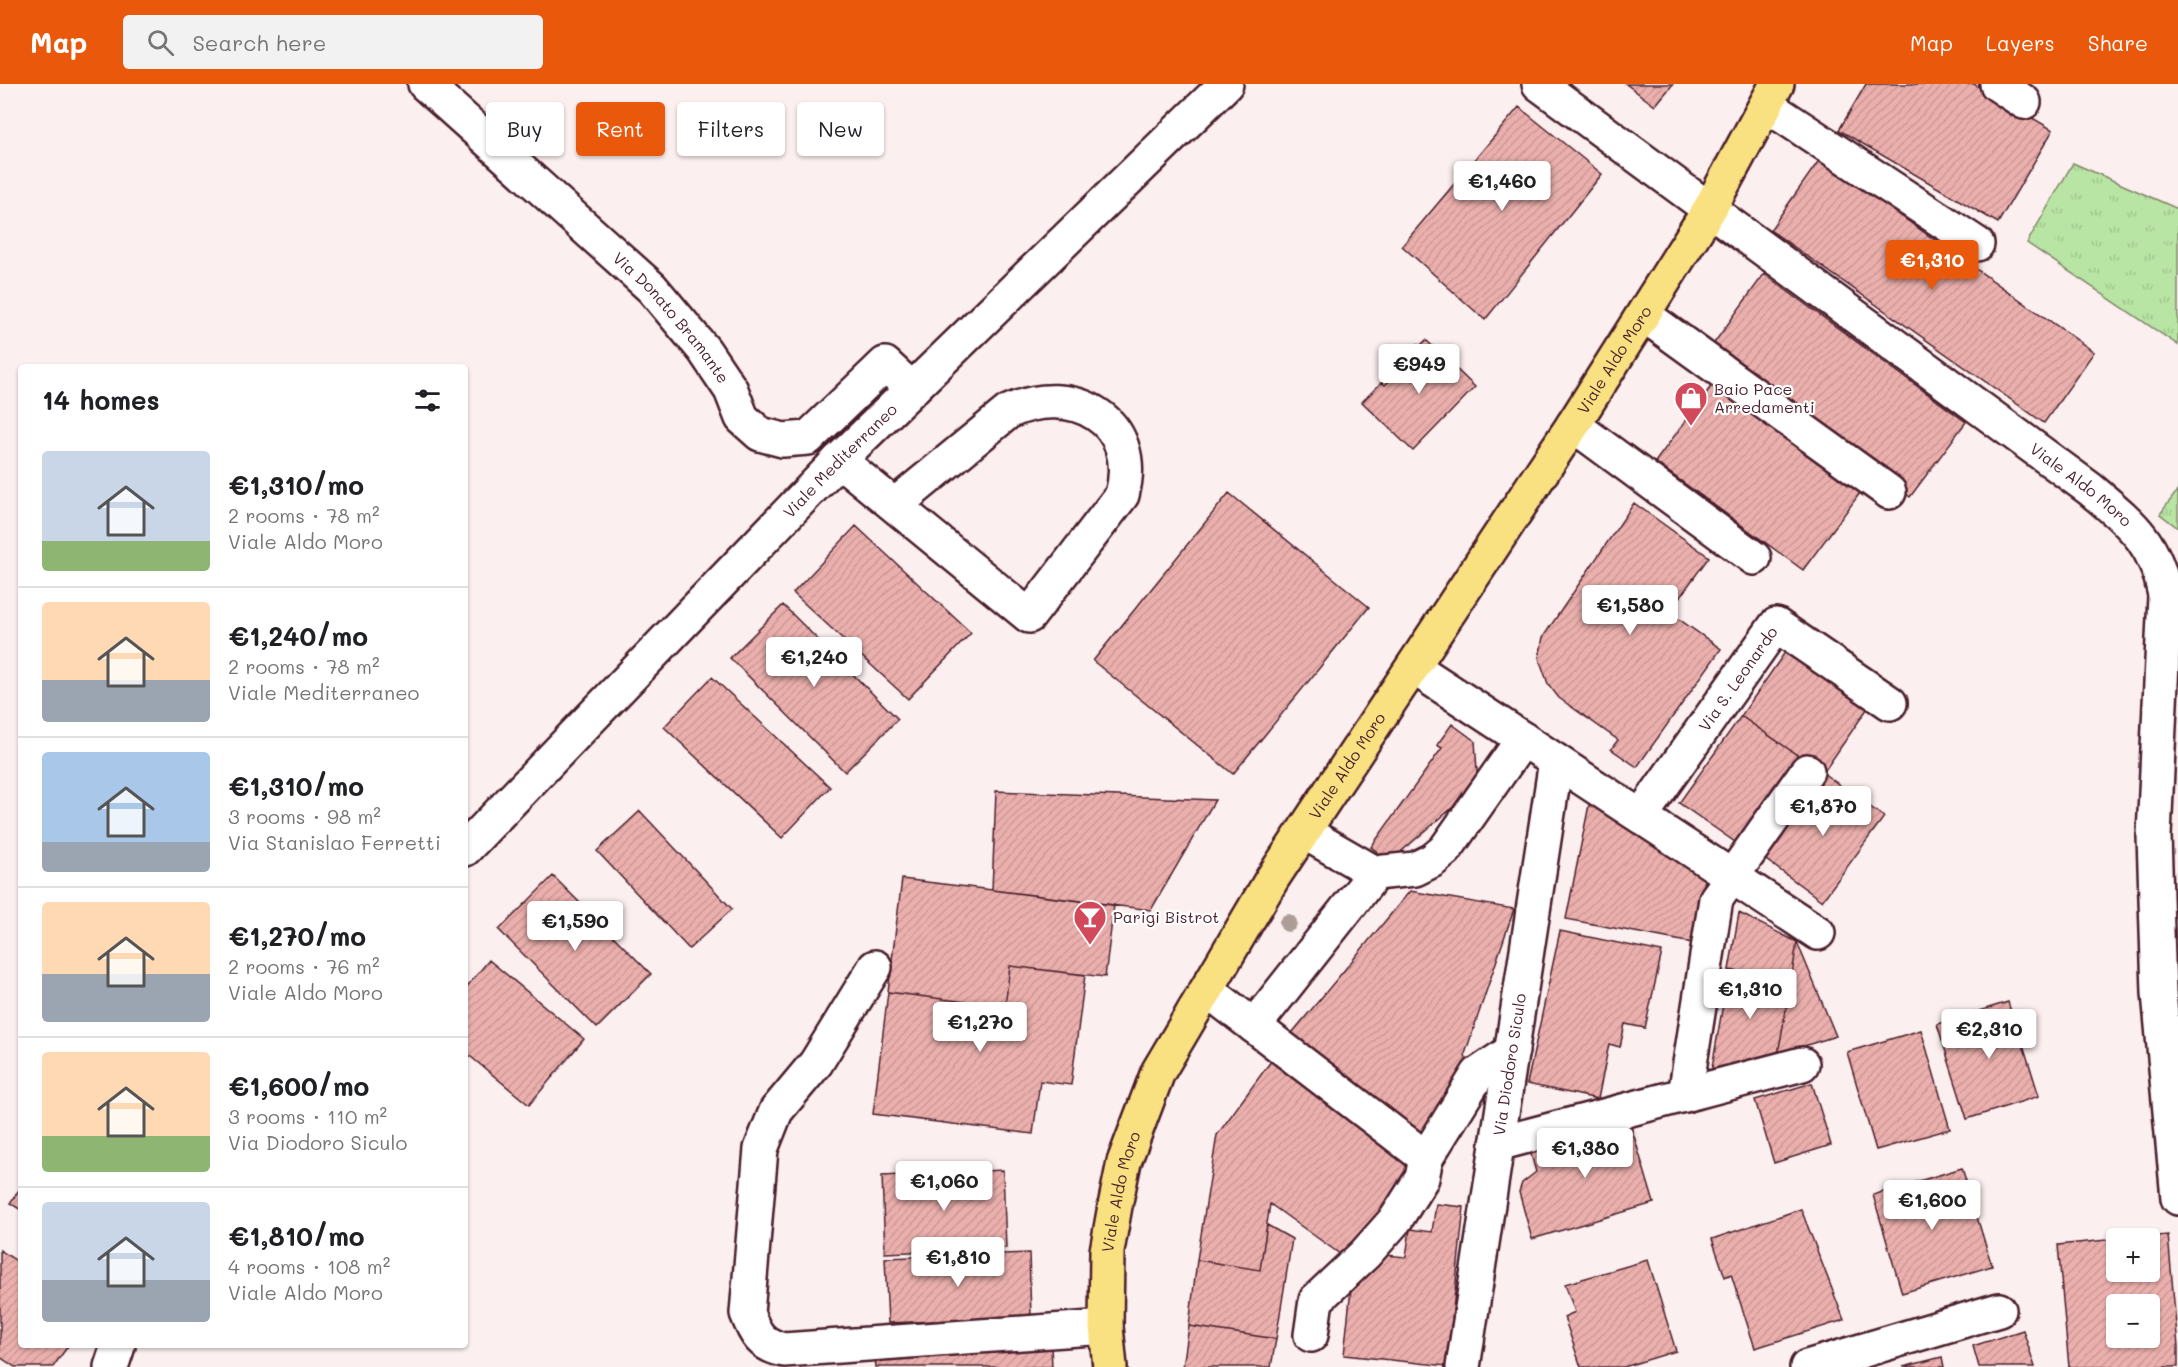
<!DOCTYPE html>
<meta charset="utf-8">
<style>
:root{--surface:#fff;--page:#f2f2f2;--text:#202124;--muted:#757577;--line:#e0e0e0;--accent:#ea580c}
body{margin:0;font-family:Mali,sans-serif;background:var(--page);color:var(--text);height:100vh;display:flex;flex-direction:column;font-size:22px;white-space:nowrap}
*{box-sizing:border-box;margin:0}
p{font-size:20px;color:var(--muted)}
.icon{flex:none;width:33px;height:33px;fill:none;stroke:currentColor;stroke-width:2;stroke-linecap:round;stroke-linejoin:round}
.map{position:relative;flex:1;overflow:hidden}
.panel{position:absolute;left:18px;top:280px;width:450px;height:984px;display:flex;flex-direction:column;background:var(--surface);border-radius:6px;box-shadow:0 2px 4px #0004}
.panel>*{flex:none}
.hud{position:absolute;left:486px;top:18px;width:570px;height:54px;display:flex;gap:12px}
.controls{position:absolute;left:2106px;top:1144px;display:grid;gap:12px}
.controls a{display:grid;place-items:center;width:54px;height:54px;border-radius:6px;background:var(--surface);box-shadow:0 2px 4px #0004;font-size:30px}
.price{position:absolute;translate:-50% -51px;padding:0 14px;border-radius:6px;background:#fff;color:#222;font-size:20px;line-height:39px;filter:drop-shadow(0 2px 3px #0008)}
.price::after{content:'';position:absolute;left:50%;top:36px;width:18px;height:14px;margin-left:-9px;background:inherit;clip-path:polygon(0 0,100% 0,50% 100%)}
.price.on{background:var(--accent);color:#fff}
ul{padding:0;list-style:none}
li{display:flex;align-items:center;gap:18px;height:150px;padding:0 24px}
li+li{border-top:2px solid var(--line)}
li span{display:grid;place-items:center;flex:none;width:168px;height:120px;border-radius:6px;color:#555}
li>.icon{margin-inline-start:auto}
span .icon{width:72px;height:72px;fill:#fffc;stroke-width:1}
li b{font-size:26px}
h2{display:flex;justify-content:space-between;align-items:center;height:72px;padding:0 24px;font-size:26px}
.tag{padding:0 21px;border-radius:6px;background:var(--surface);box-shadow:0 2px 4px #0004;font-size:21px;line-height:54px}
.tag.on{background:var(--accent);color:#fff}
header{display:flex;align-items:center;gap:36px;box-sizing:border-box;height:84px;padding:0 30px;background:var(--accent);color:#fff}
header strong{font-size:28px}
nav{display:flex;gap:33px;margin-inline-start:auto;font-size:21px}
.search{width:420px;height:54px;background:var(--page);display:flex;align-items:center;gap:15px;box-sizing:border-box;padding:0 21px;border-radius:6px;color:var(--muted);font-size:22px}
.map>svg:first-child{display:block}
.grass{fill:url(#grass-tufts);stroke:#818268;stroke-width:1.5}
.building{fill:url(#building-hatch);stroke:#4a1f2b;stroke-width:1.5;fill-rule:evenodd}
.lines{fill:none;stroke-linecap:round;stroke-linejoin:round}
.minor-casing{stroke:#4a1f2b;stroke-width:38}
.major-casing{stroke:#4a1f2b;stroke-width:38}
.minor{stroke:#fff;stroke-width:33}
.major{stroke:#f9e181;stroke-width:33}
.tree{fill:#ac9d97}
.labels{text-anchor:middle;stroke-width:4.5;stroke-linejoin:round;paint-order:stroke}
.street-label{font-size:16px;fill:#4a1f2b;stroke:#fff}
.poi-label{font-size:16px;fill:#4a1f2b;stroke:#fff;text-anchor:start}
</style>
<header>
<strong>Map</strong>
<div class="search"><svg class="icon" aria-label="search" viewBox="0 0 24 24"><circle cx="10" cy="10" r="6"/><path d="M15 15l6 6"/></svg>Search here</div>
<nav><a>Map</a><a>Layers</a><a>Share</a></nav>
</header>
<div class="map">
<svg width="2178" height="1283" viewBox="0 0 2178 1283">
<defs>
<pattern id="grass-tufts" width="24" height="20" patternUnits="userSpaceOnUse" patternTransform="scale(1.5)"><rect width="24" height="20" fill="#b8e5a4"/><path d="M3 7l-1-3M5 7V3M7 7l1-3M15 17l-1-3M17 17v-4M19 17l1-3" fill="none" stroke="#a0c48d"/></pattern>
<pattern id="building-hatch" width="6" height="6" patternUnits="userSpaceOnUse" patternTransform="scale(1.5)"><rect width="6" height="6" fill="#ebb0ad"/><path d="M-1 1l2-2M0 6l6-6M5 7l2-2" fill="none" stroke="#cb9795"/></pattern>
</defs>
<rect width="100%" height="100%" fill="#fbefef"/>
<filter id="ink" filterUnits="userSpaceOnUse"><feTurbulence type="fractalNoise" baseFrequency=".0167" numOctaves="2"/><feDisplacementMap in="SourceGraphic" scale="12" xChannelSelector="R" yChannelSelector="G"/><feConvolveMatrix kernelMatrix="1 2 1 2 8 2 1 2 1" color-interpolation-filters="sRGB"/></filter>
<g filter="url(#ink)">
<!-- grass -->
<path class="grass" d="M2073,79L2178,125V261L2027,159Z
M2178,406V444L2160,430Z"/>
<!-- building -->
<path class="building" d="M1626,0H1673L1655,22Z
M1866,0H1974L2053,46L1998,139L1839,46Z
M1519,23L1602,90L1485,236L1402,162Z
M1820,75L2094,268L2044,339L1770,146Z
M1764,190L1966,338L1910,413L1709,266Z
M1426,256L1475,303L1413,367L1362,318L1382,298L1385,301L1407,279L1402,275L1417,260L1420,262Z
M1715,297L1863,405L1803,486L1655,378Z
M1229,409L1369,523L1233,690L1093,577Z
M1634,419L1709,473L1669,528L1721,565L1637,683L1611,665L1618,656L1559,614L1548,600L1539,574L1543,553Z
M856,442L971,549L908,615L793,509Z
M783,521L898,635L845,688L730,574Z
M1790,561L1872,618L1823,689L1741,632Z
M712,593L830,703L782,754L664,643Z
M1741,632L1800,673L1738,760L1679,719Z
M1452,640L1475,657L1478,702L1390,777L1371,763L1442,664L1437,661Z
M1823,689L1884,733L1822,817L1762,773Z
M1592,706L1639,739L1637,750L1653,754L1707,785L1693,859L1566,835Z
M996,707L1215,716L1151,826L992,806Z
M640,727L732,825L689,865L597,767Z
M553,792L651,890L597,944L499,846Z
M902,795L1114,821L1105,893L1010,882L1005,923L888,908Z
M1410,807L1514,825L1465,970L1468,984L1419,1053L1292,949Z
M1739,829L1797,858L1791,897L1729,886Z
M1560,847L1662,868L1645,944L1625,940L1620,963L1609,960L1598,1015L1527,1000Z
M1797,858L1836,952L1778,970L1791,897Z
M489,876L584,955L529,1021L465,968V905Z
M1010,882L1085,891L1071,1001L1040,997L1033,1050L873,1030L888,908L1005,923Z
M1729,886L1791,897L1778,970L1711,989Z
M2008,918L2012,931L2018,929L2026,952L2021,954L2039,1012L1967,1035L1937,940Z
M1921,946L1950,1045L1876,1066L1847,968Z
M1271,977L1421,1084L1389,1129L1383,1125L1347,1175L1270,1120L1260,1186L1197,1176L1217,1051Z
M1812,999L1831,1061L1774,1079L1755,1016Z
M1628,1032L1654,1119L1532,1155L1519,1108L1522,1099L1536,1088L1529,1063Z
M1962,1084L1992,1182L1902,1209L1873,1111Z
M1003,1086L1006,1164L885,1169L882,1092Z
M21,1103V1126L10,1119Z
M1436,1120L1464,1123L1447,1282L1344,1271L1351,1205L1386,1171L1406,1173L1410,1145L1432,1148Z
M1801,1125L1844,1236L1755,1264L1731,1190L1725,1193L1712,1155Z
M1267,1141L1292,1155L1276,1255L1189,1242L1197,1176L1260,1186Z
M2168,1151L2178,1263V1283H2069L2058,1161L2116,1155V1188H2150V1155H2121ZM2116,1221H2150V1254H2116Z
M0,1166L21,1180V1262H68L53,1283H15L0,1273Z
M1029,1169L1031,1233L888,1239L885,1174Z
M1648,1176L1676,1267L1624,1283H1581L1564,1233L1575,1228L1565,1200Z
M1189,1242L1276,1255L1271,1283H1183Z
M2023,1246L2035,1283H1979L1973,1262Z
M1051,1262L1052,1283H876L875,1273Z
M1942,1273L1944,1283H1903Z"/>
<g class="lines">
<!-- minor casing -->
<g class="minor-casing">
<g id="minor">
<path id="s1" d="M425,0L652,204L704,266L731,306L742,334L760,350L783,356L808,354L885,280L912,305"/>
<path id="s2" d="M1539,0L2090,405C2130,439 2155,456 2165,511L2154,752L2159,909L2178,1114"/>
<path d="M1997,0L2024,18"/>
<path d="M1766,21L1977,160"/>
<path d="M1644,231L1889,408"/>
<path d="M1573,341L1754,474"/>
<path d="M839,376L1029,532L1122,411C1142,336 1072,298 1008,328L895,421"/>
<path d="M1413,583L1818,849"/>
<path id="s3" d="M1641,732L1776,541L1890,619"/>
<path d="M1304,748L1375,789L1415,785L1433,776L1445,766L1523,655"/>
<path id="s4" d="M465,765L839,376L1226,0"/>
<path d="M875,883L816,979L776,1027L761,1065L747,1229C755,1250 761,1261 784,1266L1106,1243"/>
<path d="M1207,906L1426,1074"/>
<path d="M1254,942L1375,789"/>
<path d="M1685,1011L1716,815L1807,687"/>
<path d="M1497,1060L1802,980"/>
<path d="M1311,1251L1316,1216L1365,1170L1396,1135L1422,1094L1426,1074L1478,990L1512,967"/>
<path d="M111,1283L118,1262"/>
<path id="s5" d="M1463,1283L1556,677"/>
<path d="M1807,1283L1999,1226"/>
</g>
</g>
<!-- major casing -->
<g class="major-casing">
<g id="major">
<path id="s6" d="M1110,1283L1106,1243L1107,1167L1115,1122L1124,1078L1158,988L1272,795L1573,341L1709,126L1777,0"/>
</g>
</g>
<!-- minor -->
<use href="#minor" class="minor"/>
<!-- major -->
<use href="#major" class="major"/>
</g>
<!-- trees -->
<circle class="tree" cx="1288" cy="839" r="9"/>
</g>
<!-- icons -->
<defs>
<g id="shop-pin" transform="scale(1.725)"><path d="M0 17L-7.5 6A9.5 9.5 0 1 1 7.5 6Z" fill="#d1495b" stroke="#fff"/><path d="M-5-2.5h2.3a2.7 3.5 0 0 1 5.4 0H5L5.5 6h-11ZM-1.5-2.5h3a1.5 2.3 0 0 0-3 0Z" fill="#fff"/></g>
<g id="bar-pin" transform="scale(1.725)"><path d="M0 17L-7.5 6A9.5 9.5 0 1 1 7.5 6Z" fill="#d1495b" stroke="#fff"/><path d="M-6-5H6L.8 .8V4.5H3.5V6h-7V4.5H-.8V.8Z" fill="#fff"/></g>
</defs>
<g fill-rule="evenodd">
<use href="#shop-pin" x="1691" y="314"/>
<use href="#bar-pin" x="1090" y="833"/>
</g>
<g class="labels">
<!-- street labels -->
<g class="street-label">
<text dy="6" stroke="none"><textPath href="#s1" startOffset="340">Via Donato Bramante</textPath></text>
<text dy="6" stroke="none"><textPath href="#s6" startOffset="1149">Viale Aldo Moro</textPath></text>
<text dy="6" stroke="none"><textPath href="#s4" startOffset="540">Viale Mediterraneo</textPath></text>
<text dy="6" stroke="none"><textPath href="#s2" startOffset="674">Viale Aldo Moro</textPath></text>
<text dy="6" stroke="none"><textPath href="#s3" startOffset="168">Via S. Leonardo</textPath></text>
<text dy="6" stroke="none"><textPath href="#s6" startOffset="663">Viale Aldo Moro</textPath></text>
<text dy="6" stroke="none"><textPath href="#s5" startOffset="306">Via Diodoro Siculo</textPath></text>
<text dy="6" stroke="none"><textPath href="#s6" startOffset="177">Viale Aldo Moro</textPath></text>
</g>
<!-- poi labels -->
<g class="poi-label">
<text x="1714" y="311">Baio Pace<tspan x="1714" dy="18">Arredamenti</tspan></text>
<text x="1113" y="839">Parigi Bistrot</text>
</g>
</g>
</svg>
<div class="controls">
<a>+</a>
<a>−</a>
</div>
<b class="price" style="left:1502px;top:128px">€1,460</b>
<b class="price on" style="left:1932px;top:207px">€1,310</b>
<b class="price" style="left:1419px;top:311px">€949</b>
<b class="price" style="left:1630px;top:552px">€1,580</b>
<b class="price" style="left:814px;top:604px">€1,240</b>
<b class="price" style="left:1823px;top:753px">€1,870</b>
<b class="price" style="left:575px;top:868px">€1,590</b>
<b class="price" style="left:1750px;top:936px">€1,310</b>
<b class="price" style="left:980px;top:969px">€1,270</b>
<b class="price" style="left:1989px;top:976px">€2,310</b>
<b class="price" style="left:1585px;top:1095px">€1,380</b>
<b class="price" style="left:944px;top:1128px">€1,060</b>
<b class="price" style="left:1932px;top:1147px">€1,600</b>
<b class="price" style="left:958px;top:1204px">€1,810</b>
<div class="hud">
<a class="tag">Buy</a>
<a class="tag on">Rent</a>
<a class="tag">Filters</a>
<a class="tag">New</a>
</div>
<section class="panel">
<h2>14 homes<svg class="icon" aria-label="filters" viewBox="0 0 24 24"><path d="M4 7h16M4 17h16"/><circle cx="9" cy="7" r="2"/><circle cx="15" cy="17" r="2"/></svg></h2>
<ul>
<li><span style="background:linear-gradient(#c9d6e8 75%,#8fb573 0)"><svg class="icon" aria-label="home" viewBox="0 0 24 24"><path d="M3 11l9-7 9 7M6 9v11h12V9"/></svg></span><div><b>€1,310/mo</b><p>2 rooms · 78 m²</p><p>Viale Aldo Moro</p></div></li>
<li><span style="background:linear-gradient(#ffd9b3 65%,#9aa5b1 0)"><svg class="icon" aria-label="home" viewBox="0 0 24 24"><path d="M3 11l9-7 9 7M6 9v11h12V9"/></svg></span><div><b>€1,240/mo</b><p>2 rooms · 78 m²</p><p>Viale Mediterraneo</p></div></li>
<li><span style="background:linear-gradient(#a9c7e8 75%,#9aa5b1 0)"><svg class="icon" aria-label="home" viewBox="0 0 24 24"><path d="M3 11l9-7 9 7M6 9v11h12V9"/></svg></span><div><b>€1,310/mo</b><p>3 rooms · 98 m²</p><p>Via Stanislao Ferretti</p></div></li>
<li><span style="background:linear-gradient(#ffd9b3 60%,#9aa5b1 0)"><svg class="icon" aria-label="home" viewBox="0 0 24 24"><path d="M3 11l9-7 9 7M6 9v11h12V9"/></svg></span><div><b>€1,270/mo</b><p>2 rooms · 76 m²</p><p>Viale Aldo Moro</p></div></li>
<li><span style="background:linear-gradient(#ffd9b3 70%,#8fb573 0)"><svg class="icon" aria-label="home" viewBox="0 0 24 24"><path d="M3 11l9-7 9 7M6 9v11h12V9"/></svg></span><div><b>€1,600/mo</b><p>3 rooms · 110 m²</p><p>Via Diodoro Siculo</p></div></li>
<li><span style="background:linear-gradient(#c9d6e8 65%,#9aa5b1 0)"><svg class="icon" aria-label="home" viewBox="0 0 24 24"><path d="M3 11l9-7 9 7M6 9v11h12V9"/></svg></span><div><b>€1,810/mo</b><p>4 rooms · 108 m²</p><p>Viale Aldo Moro</p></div></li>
</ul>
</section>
</div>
